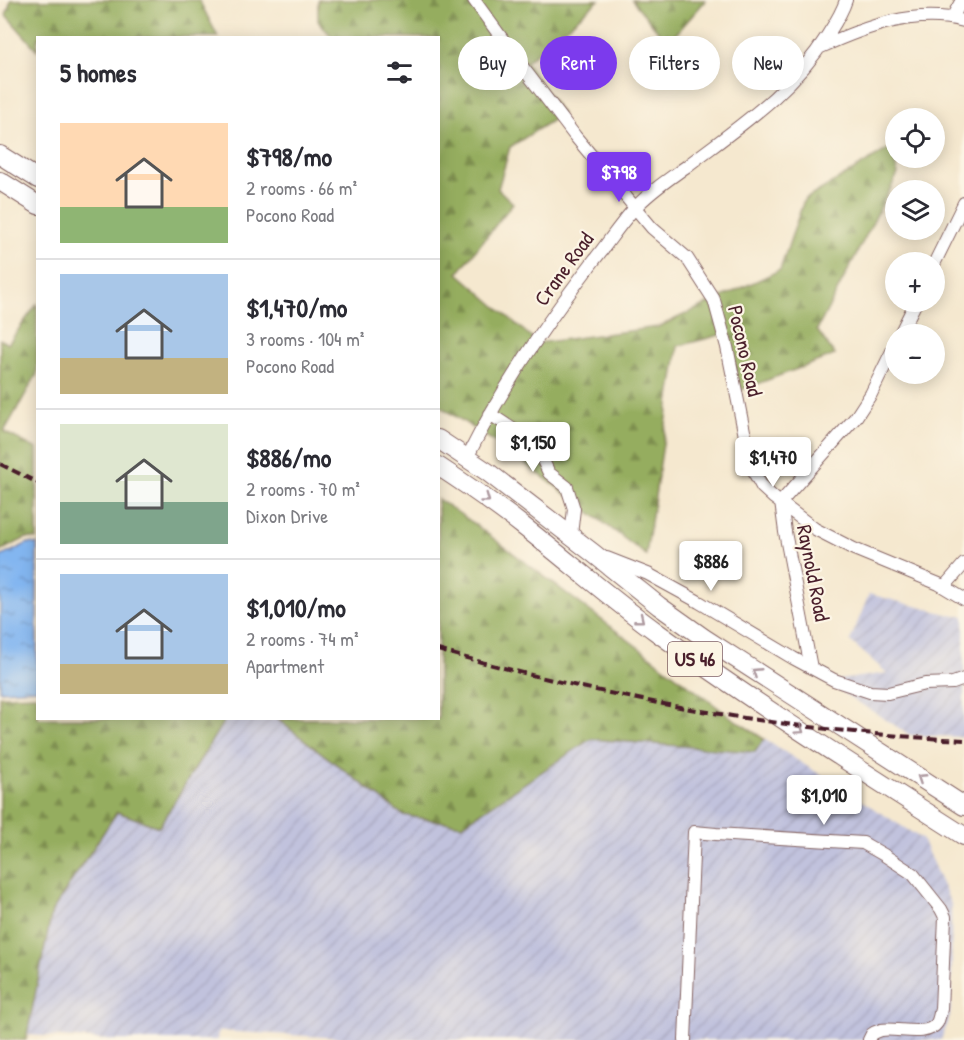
<!DOCTYPE html>
<meta charset="utf-8">
<style>
:root{--surface:#fff;--page:#f7f7f7;--text:#2b2b33;--muted:#7c7c81;--line:#e1e1e2;--accent:#7c3aed}
body{margin:0;font-family:"Patrick Hand",sans-serif;background:var(--page);color:var(--text);height:100vh;display:flex;flex-direction:column;font-size:22px;white-space:nowrap}
*{box-sizing:border-box;margin:0}
p{font-size:20px;color:var(--muted)}
.icon{flex:none;width:33px;height:33px;fill:none;stroke:currentColor;stroke-width:2;stroke-linecap:round;stroke-linejoin:round}
.map{position:relative;flex:1;overflow:hidden}
.sheet{position:absolute;left:36px;top:36px;width:404px;height:684px;display:flex;flex-direction:column;background:var(--surface);border-radius:0px;box-shadow:0 3px 15px #0003}
.sheet>*{flex:none}
.banner{position:absolute;left:458px;top:36px;width:416px;height:54px;display:flex;gap:12px}
.controls{position:absolute;left:885px;top:108px;display:grid;gap:12px}
.controls a{display:grid;place-items:center;width:60px;height:60px;border-radius:50%;background:var(--surface);box-shadow:0 3px 15px #0003;font-size:30px}
.price{position:absolute;translate:-50% -51px;padding:0 14px;border-radius:6px;background:#fff;color:#222;font-size:20px;line-height:39px;filter:drop-shadow(0 2px 3px #0008)}
.price::after{content:'';position:absolute;left:50%;top:36px;width:18px;height:14px;margin-left:-9px;background:inherit;clip-path:polygon(0 0,100% 0,50% 100%)}
.price.current{background:var(--accent);color:#fff}
ul{padding:0;list-style:none}
li{display:flex;align-items:center;gap:18px;height:150px;padding:0 24px}
li+li{border-top:2px solid var(--line)}
li span{display:grid;place-items:center;flex:none;width:168px;height:120px;border-radius:0px;color:#555}
li>.icon{margin-inline-start:auto}
span .icon{width:72px;height:72px;fill:#fffc;stroke-width:1}
li b{font-size:26px}
h2{display:flex;justify-content:space-between;align-items:center;height:72px;padding:0 24px;font-size:26px}
.chip{padding:0 21px;border-radius:27px;background:var(--surface);box-shadow:0 3px 15px #0003;font-size:21px;line-height:54px}
.chip.current{background:var(--accent);color:#fff}
.map>svg:first-child{display:block}
.industrial{fill:url(#industrial-furrows)}
.forest{fill:url(#forest-firs);stroke:#706644;stroke-width:1.5}
.water{fill:url(#water-ripples);stroke:#666a8e;stroke-width:1.5}
.lines{fill:none;stroke-linecap:round;stroke-linejoin:round}
.minor-casing{stroke:#866564;stroke-width:14}
.highway-casing{stroke:#866564;stroke-width:20}
.minor{stroke:#fff;stroke-width:12}
.highway{stroke:#fff;stroke-width:18}
.rail{stroke:#4a1f2b;stroke-width:4;stroke-dasharray:9 4.5;stroke-linecap:butt}
.oneway{stroke:#ae9aa0}
.labels{text-anchor:middle;stroke-width:4.5;stroke-linejoin:round;paint-order:stroke}
.shield{fill:#fcf5e5;stroke:#7f5f63;stroke-width:1.5}
.shield-label{font-size:20px;font-weight:bold;fill:#4a1f2b}
.street-label{font-size:21px;fill:#4a1f2b;stroke:#fcf5e5}
</style>
<div class="map">
<svg width="964" height="1040" viewBox="0 0 964 1040">
<defs>
<pattern id="industrial-furrows" width="10" height="10" patternUnits="userSpaceOnUse" patternTransform="scale(1.5)"><rect width="10" height="10" fill="#c1c2dd"/><path d="M-1 1l2-2M0 10L10 0M9 11l2-2" fill="none" stroke="#a7a6be"/></pattern>
<pattern id="forest-firs" width="22" height="20" patternUnits="userSpaceOnUse" patternTransform="scale(1.5)"><rect width="22" height="20" fill="#95ad5e"/><path d="M5 1l3.5 6h-7zM16 11l3.5 6h-7z" fill="#7c8c4e"/></pattern>
<pattern id="water-ripples" width="26" height="14" patternUnits="userSpaceOnUse" patternTransform="scale(1.5)"><rect width="26" height="14" fill="#83b6f0"/><path d="M2 4q2-2 4 0t4 0M15 11q2-2 4 0t4 0" fill="none" stroke="#6d93c3"/></pattern>
</defs>
<rect width="100%" height="100%" fill="#fcf5e5"/>
<filter id="ink" filterUnits="userSpaceOnUse"><feTurbulence type="fractalNoise" baseFrequency=".0167" numOctaves="2"/><feDisplacementMap in="SourceGraphic" scale="12" xChannelSelector="R" yChannelSelector="G"/><feConvolveMatrix kernelMatrix="1 2 1 2 8 2 1 2 1" color-interpolation-filters="sRGB"/></filter>
<filter id="wash" filterUnits="userSpaceOnUse"><feTurbulence type="fractalNoise" baseFrequency=".008" numOctaves="4" result="noise"/><feDisplacementMap in="SourceGraphic" scale="24" xChannelSelector="R" yChannelSelector="G"/><feGaussianBlur stdDeviation="1.35" result="paint"/><feColorMatrix in="noise" values="0 0 0 0 0 0 0 0 0 0 0 0 0 0 0 0 0 1.4 0 .05"/><feComposite in="paint" operator="in"/></filter>
<g filter="url(#wash)">
<rect width="100%" height="100%" fill="#f5e8cf"/>
<!-- industrial -->
<path class="industrial" d="M869,594L955,616H964V737L910,735L826,682L887,673L850,641Z
M225,719H277L403,815L462,825L591,739L755,752L764,739L922,839L951,904L952,984L950,1015L941,1040H378L218,1031L217,1040H113L27,1035L52,911L117,812L159,827Z"/>
<!-- forest -->
<path class="forest" d="M11,0H199L218,37L38,38L37,50L6,15Z
M318,0H599L526,62L562,114L510,147L498,189L513,203L458,273L538,343L658,327L780,270L804,200L890,148L898,174L817,330L835,355L738,391L728,333L678,346L646,555L506,449L438,405V38L332,37L318,21Z
M632,0H706L668,43Z
M37,304V374L4,432L37,449V539L26,538L0,551V339L8,344Z
M438,499L469,520L732,718L764,739L755,752L591,739L462,825L403,815L277,719L438,718Z
M37,695L38,718L225,719L159,827L117,812L52,911L26,1040H0V696Z"/>
<!-- water -->
<path class="water" d="M28,543L37,544V689L0,691V557Z"/>
</g>
<g filter="url(#ink)">
<g class="lines">
<!-- minor casing -->
<g class="minor-casing">
<path id="minor" d="M474,0L527,73L575,136L652,228L687,258L714,300L727,347L750,461L755,474L762,487L774,498L815,529L854,549L939,584L964,599
M952,18L962,0
M821,47C865,27 915,8 964,21
M934,264L964,203
M900,334L916,302
M490,414L532,442L537,448L549,473L567,487L574,509L571,535
M467,458C501,389 548,320 595,259C608,243 620,224 634,209C649,192 669,179 687,166C738,127 793,91 827,36C834,25 842,13 846,0
M607,558L648,574L699,602L793,658L834,680L870,692L888,693L925,684L953,683L964,679
M944,587L964,564
M811,668L785,532L781,502L856,417L871,394L896,343
M685,1040L694,832L716,834L863,843L884,855L913,874L941,909L945,917L941,1009C940,1013 939,1019 937,1023C927,1038 897,1027 881,1030C878,1031 875,1032 872,1034L869,1040"/>
</g>
<!-- highway casing -->
<g class="highway-casing">
<path id="highway" d="M0,155L38,179
M0,181L38,205
M438,439L489,473L593,553L659,606L704,638L964,806
M438,466C467,485 496,505 523,526C568,561 612,600 658,633C757,705 861,770 964,836"/>
</g>
<!-- minor -->
<use href="#minor" class="minor"/>
<!-- highway -->
<use href="#highway" class="highway"/>
<!-- rail -->
<path class="rail" d="M0,464L38,483
M438,650C609,699 786,732 964,740"/>
</g>
<!-- one-way arrows -->
<defs><path id="oneway-chevron" d="M-2-3.5L2.5 0L-2 3.5" fill="none" stroke-width="1.6" stroke-linecap="round" stroke-linejoin="round" transform="scale(1.5)"/></defs>
<g class="oneway">
<use href="#oneway-chevron" transform="translate(486 499) rotate(36)"/>
<use href="#oneway-chevron" transform="translate(640 619) rotate(39)"/>
<use href="#oneway-chevron" transform="translate(756 672) rotate(-147)"/>
<use href="#oneway-chevron" transform="translate(800 730) rotate(34)"/>
<use href="#oneway-chevron" transform="translate(921 778) rotate(-147)"/>
</g>
</g>
<g class="labels">
<!-- shield labels -->
<rect class="shield" x="668" y="642" width="54" height="34" rx="4.5"/>
<g class="shield-label">
<text x="695" y="666">US 46</text>
</g>
<!-- street labels -->
<g class="street-label">
<text transform="translate(564 269) rotate(-54)" y="7">Crane Road</text>
<text transform="translate(745 351) rotate(77)" y="7">Pocono Road</text>
<text transform="translate(813 573) rotate(79)" y="7">Raynold Road</text>
</g>
</g>
</svg>
<div class="controls">
<a><svg class="icon" aria-label="locate" viewBox="0 0 24 24"><circle cx="12" cy="12" r="6"/><path d="M12 2v4M12 18v4M2 12h4M18 12h4"/></svg></a>
<a><svg class="icon" aria-label="layers" viewBox="0 0 24 24"><path d="M12 4l9 5-9 5-9-5zM3 14l9 5 9-5"/></svg></a>
<a>+</a>
<a>−</a>
</div>
<b class="price current" style="left:619px;top:203px">$798</b>
<b class="price" style="left:533px;top:473px">$1,150</b>
<b class="price" style="left:773px;top:488px">$1,470</b>
<b class="price" style="left:711px;top:592px">$886</b>
<b class="price" style="left:824px;top:826px">$1,010</b>
<div class="banner">
<a class="chip">Buy</a>
<a class="chip current">Rent</a>
<a class="chip">Filters</a>
<a class="chip">New</a>
</div>
<section class="sheet">
<h2>5 homes<svg class="icon" aria-label="filters" viewBox="0 0 24 24"><path d="M4 7h16M4 17h16"/><circle cx="9" cy="7" r="2"/><circle cx="15" cy="17" r="2"/></svg></h2>
<ul>
<li><span style="background:linear-gradient(#ffd9b3 70%,#8fb573 0)"><svg class="icon" aria-label="home" viewBox="0 0 24 24"><path d="M3 11l9-7 9 7M6 9v11h12V9"/></svg></span><div><b>$798/mo</b><p>2 rooms · 66 m²</p><p>Pocono Road</p></div></li>
<li><span style="background:linear-gradient(#a9c7e8 70%,#c2b280 0)"><svg class="icon" aria-label="home" viewBox="0 0 24 24"><path d="M3 11l9-7 9 7M6 9v11h12V9"/></svg></span><div><b>$1,470/mo</b><p>3 rooms · 104 m²</p><p>Pocono Road</p></div></li>
<li><span style="background:linear-gradient(#dfe7d0 65%,#7fa58c 0)"><svg class="icon" aria-label="home" viewBox="0 0 24 24"><path d="M3 11l9-7 9 7M6 9v11h12V9"/></svg></span><div><b>$886/mo</b><p>2 rooms · 70 m²</p><p>Dixon Drive</p></div></li>
<li><span style="background:linear-gradient(#a9c7e8 75%,#c2b280 0)"><svg class="icon" aria-label="home" viewBox="0 0 24 24"><path d="M3 11l9-7 9 7M6 9v11h12V9"/></svg></span><div><b>$1,010/mo</b><p>2 rooms · 74 m²</p><p>Apartment</p></div></li>
</ul>
</section>
</div>
